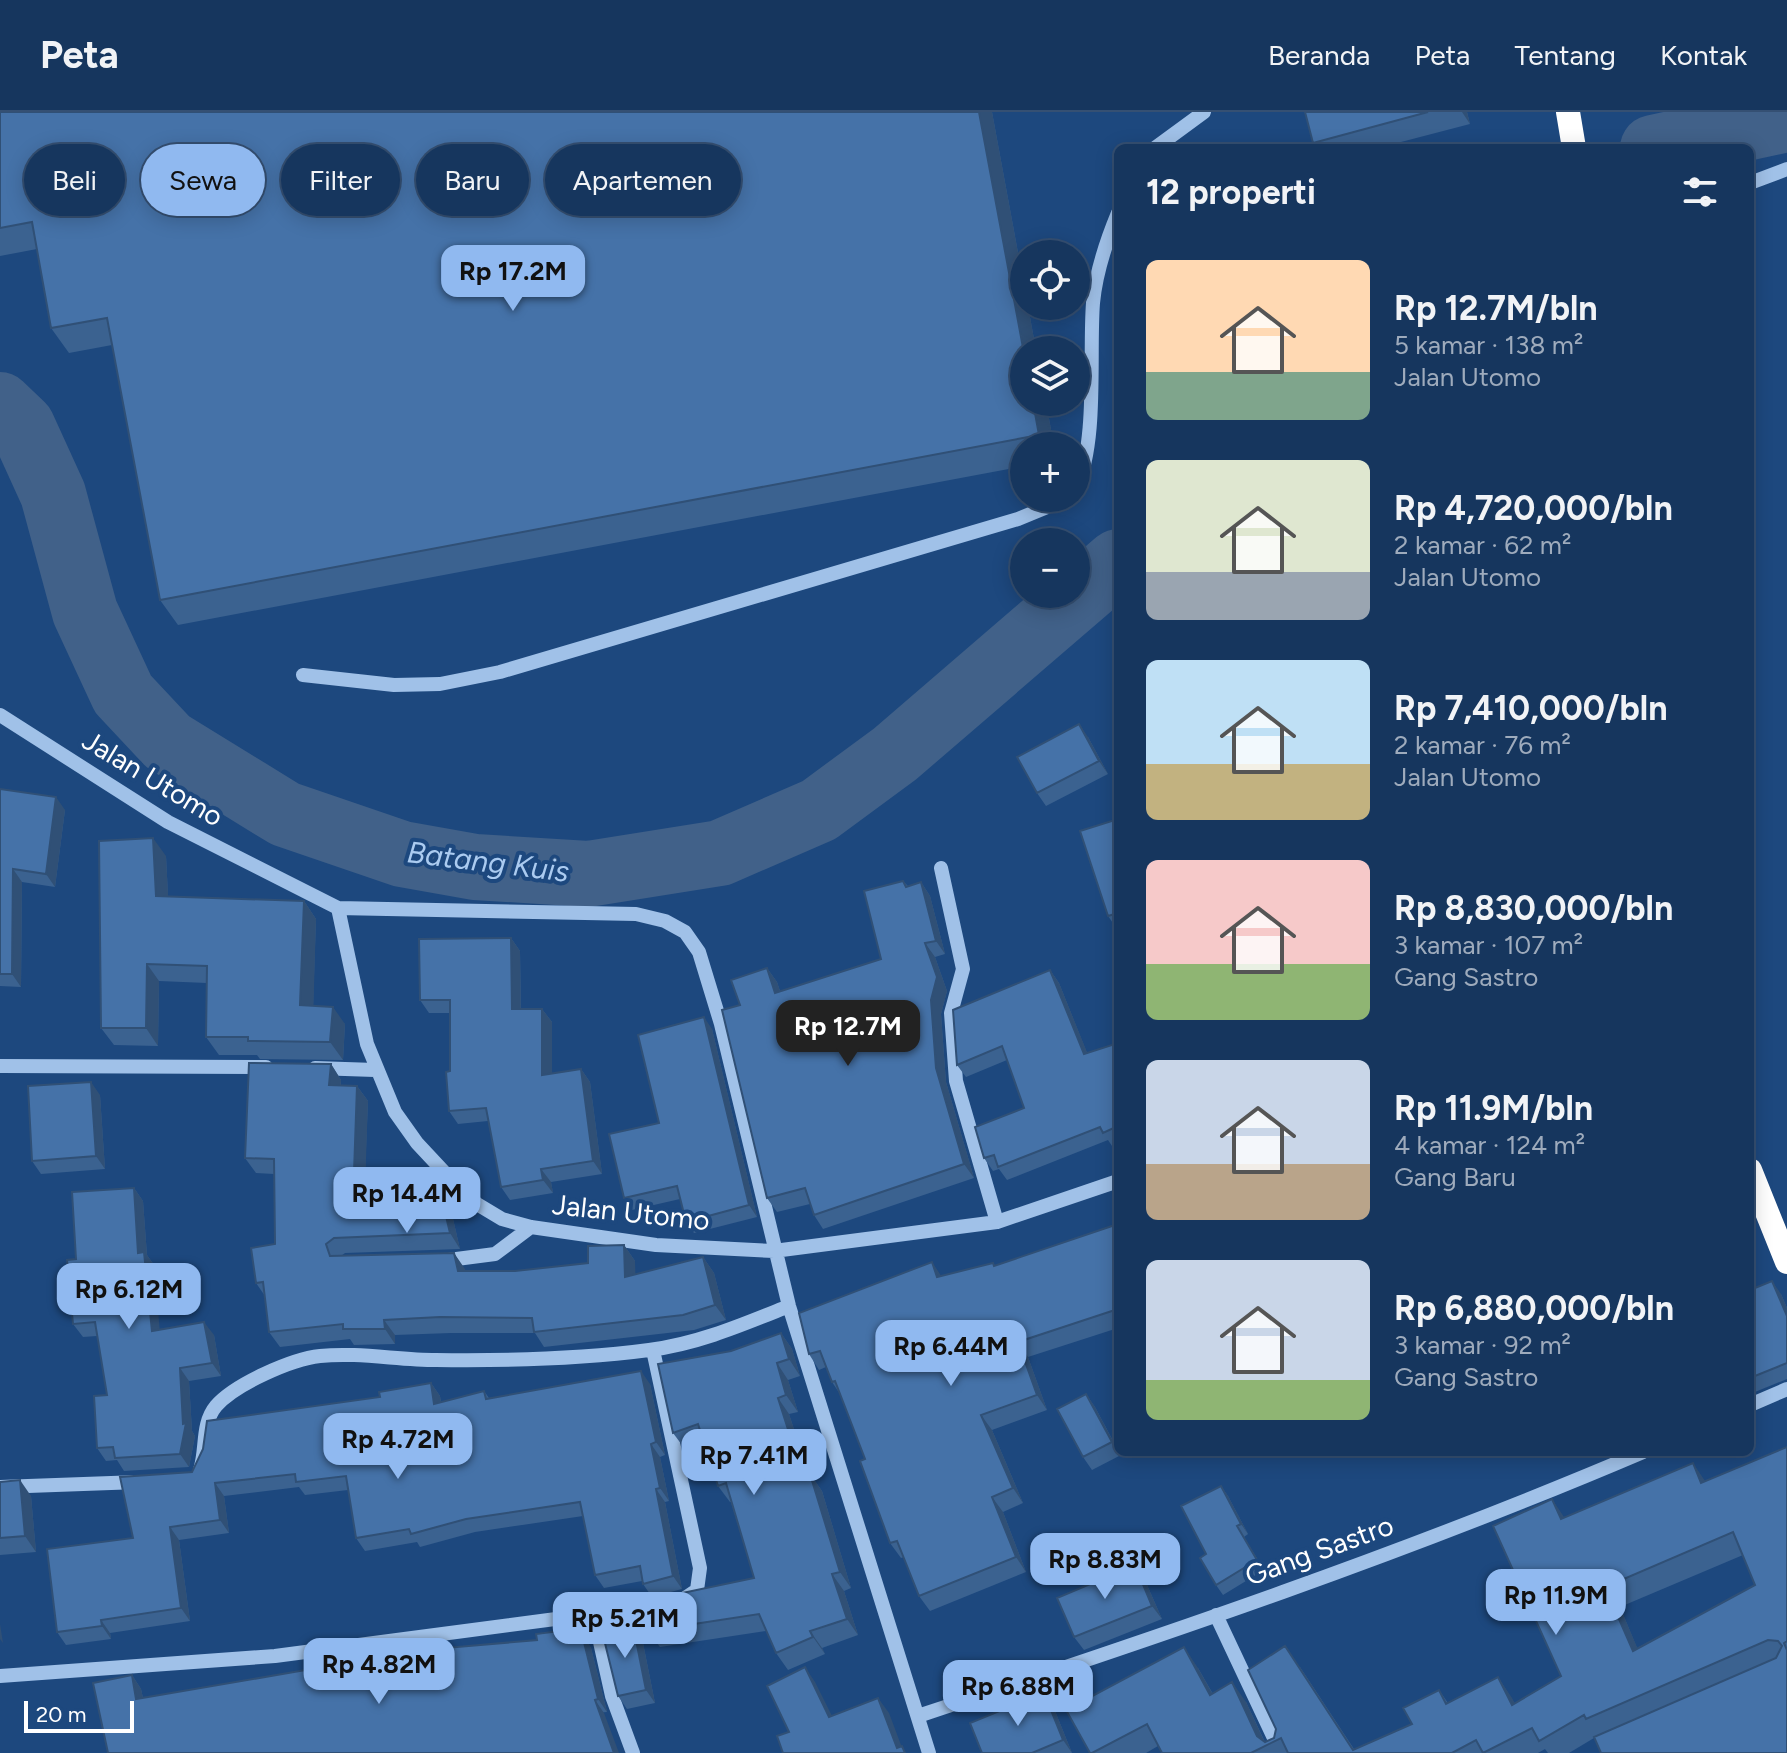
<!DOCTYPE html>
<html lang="id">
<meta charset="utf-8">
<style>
:root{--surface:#16365e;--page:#234167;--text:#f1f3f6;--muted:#9eabbc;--line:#355073;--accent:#90b9f0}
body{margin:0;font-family:Figtree,sans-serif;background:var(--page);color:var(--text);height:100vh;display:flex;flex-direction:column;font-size:30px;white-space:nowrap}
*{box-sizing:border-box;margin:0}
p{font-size:26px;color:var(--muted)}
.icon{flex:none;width:44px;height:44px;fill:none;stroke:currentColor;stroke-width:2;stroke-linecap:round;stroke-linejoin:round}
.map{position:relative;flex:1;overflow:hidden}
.panel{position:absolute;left:1114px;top:32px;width:640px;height:1312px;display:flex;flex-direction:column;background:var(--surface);border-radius:12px;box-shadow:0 4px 20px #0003,0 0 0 2px var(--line)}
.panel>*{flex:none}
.guide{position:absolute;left:24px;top:32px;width:760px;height:72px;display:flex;gap:16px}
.controls{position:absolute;left:1010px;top:128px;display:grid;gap:16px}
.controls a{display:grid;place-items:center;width:80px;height:80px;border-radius:50%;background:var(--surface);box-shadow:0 4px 20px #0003,0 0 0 2px var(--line);font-size:40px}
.scale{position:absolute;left:24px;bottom:20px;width:110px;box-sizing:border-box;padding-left:8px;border:4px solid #fff;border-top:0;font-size:22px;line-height:28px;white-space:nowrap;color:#fff;-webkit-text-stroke:6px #1d487e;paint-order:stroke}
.price{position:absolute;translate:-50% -68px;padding:0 18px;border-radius:16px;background:var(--accent);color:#111;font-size:26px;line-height:52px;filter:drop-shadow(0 2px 4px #0008)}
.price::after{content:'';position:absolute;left:50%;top:48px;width:24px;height:18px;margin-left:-12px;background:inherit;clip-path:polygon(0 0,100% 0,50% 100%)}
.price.on{background:#222;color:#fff}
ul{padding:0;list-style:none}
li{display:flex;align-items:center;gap:24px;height:200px;padding:0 32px}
li span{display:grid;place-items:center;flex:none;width:224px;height:160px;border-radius:12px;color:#555}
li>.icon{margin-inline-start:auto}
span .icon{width:96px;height:96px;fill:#fffc;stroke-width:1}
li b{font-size:34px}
h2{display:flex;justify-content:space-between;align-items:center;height:96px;padding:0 32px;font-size:34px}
.chip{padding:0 28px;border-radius:36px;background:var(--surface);box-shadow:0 4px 20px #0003,0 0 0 2px var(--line);font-size:28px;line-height:72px}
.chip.on{background:var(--accent);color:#111}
header{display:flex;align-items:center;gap:48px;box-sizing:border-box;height:112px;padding:0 40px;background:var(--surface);border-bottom:2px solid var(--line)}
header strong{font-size:38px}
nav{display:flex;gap:44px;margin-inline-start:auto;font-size:28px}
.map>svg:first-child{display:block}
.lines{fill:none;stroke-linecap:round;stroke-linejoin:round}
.river{stroke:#416189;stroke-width:66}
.minor{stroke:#a0c1e8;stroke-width:14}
.highway{stroke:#fff;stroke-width:24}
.wall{fill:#3b6290;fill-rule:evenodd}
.shaded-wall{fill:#305076}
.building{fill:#4572a8;stroke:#305076;stroke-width:2;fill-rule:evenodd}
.labels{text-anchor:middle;stroke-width:8;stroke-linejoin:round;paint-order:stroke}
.street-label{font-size:28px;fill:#fff;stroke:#1d487e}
.water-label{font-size:30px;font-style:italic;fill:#abcbf0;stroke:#1d487e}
</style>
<header>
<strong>Peta</strong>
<nav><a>Beranda</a><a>Peta</a><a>Tentang</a><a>Kontak</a></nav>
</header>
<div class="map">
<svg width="1787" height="1641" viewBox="0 0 1787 1641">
<rect width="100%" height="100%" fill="#1d487e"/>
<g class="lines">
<!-- river -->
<path class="river" d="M1653,36L1787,7
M0,293L22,314L53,382L85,500L123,582L168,630L285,702L402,742L475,755L588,762L720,741L819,698L895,642L1118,450"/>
<!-- minor -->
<path class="minor" d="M1155,36L1204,0
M1750,71L1787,57
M1076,376C1098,331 1089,242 1093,191C1096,159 1106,130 1118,101
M303,563L394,573L440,572L500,560L1018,407L1069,386
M0,603L168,710L338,796L636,802L665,809L685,820L699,840L721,912L789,1194L929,1641
M941,756L963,857L951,901L956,969L997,1110
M338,796L367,932L395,1000L417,1031L445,1061L477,1092L502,1107L531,1115L656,1133L774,1139L997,1110L1118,1069
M0,954L266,955
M315,956L375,958
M441,1149L495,1142L531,1115
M653,1238L700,1456L697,1478L682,1488
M1750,1293L1787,1277
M200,1358C207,1337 201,1312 216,1294C235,1272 292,1247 320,1244C357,1240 398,1248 436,1248C506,1249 579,1247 649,1238C698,1232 744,1212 789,1194
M0,1375L139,1370
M594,1503L612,1584L633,1641
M1216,1503L1281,1641
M0,1564L275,1544L662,1493
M918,1604C1162,1524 1406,1441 1643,1340"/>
<!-- highway -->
<path class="highway" d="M1568,0L1574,36
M1750,1058L1787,1150"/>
</g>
<!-- wall -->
<path class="wall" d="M0,0H992L1024,173V194H1028L1036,238L1024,290H1046L1054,334H1024V354L178,513L160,488L112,233L69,241L51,216L37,137L0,144Z
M1305,0H1467L1470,12L1378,36H1316L1313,31Z
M1088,625L1108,662L1046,694L1037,681Z
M0,677L65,698L55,775L22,770L21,875L0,874Z
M1118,707V817H1117L1108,804Z
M166,744L168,784L304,789L316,807L313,894L345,912L343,948L260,947L257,943H219L206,925L207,871L159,869L158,934L114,933L101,916Z
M903,769L908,774L921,770L930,784L945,842L935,845L947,879L941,902L946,970L974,1066L823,1117L814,1103L810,1092L777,1100L767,1086L740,893L767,856L777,870L780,879L881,847Z
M511,826L520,839L521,897H542L552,910V962L581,957L590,970L602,1062L551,1070L553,1081L510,1088L501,1075L488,1009L458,1012L449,999L450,901H429L420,888Z
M1050,858L1059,871L1087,941L1118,931V1031L1112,1034L1108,1028L1007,1068L999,1057L993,1059L984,1046L1024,996L1007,948L966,965L957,953Z
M712,917L757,1105L694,1121L686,1110L680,1087L632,1098L624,1086L659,1011Z
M331,952L341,968V973L357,974L368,989L365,1061L374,1060L384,1076V1078L437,1066L447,1081L460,1137L345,1141L341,1144L454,1141L465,1159H515L588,1151L624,1133L635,1149V1163L703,1145L714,1161L726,1208L694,1218L544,1235L535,1221H451L395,1223V1232L354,1233L350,1227L280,1235L269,1220L265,1184L256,1171L275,1132L274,1062L256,1061L245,1046Z
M100,983L105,1057L41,1062L32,1049Z
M134,1076L143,1089L147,1143L154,1153L159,1218L214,1223L221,1264L189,1269L192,1319L195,1324L189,1355L124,1359L117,1348L106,1349L97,1336L107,1283L97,1224L83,1225L73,1212L76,1147Z
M1118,1112V1216L1028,1245L1047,1298L992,1318L1023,1391L1003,1400L1026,1460L930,1499L919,1484L904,1445L901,1446L890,1431L865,1347L840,1282L832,1270L826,1255L819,1258L809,1242L941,1164L995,1154Z
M1750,1178L1781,1182L1787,1196V1267L1750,1282Z
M781,1221L792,1237L800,1264L788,1268L798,1300L789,1302L809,1363L810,1362L822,1379L851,1476L844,1479L858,1523L822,1536L825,1542L788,1558L776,1541L766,1519L660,1535L648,1519L754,1466L731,1390H730L718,1374L704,1331L685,1337L673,1321L731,1239Z
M431,1271L440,1284L441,1290L484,1279L489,1286L650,1272L665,1343L660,1345L669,1389L665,1390L682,1477L652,1485L643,1472L642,1469L604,1476L595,1463L583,1404L475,1420L420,1435L417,1430L365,1439L356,1426L348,1378L305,1383L299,1375L224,1384L229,1421L179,1428L190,1509L110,1521L111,1527L66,1533L57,1520L133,1426L192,1360L380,1285Z
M1086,1282L1095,1295L1118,1338V1340L1121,1343L1092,1358L1083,1345Z
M1787,1335V1641L1594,1626L1569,1641H1548L1545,1637L1538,1641H1162L1158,1634L1146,1641H1090L1198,1556L1213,1582L1246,1590L1265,1630L1274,1626L1300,1555L1354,1637L1412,1612L1439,1578L1448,1591L1498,1565L1515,1592L1561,1564L1565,1406L1706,1370ZM1743,1443L1755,1473L1637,1536L1620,1495Z
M0,1370L31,1384L36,1440L0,1443Z
M1221,1374L1228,1384L1248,1422L1244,1425L1264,1458L1223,1483L1216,1473L1206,1442Z
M1144,1466L1162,1507L1084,1538L1074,1525Z
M633,1513L642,1526L655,1591L627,1597L618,1584Z
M582,1522L591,1536L607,1600L108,1641L132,1563L141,1577L143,1586L449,1536L537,1528Z
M1053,1594L1072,1641H982Z"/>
<!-- shaded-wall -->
<path class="shaded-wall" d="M979,0H992L1024,173V194H1028L1036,238H1024Z
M1462,0H1467L1470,12Z
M1033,290H1046L1054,334H1047L1039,323Z
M1079,612L1088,625L1108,662L1099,649Z
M56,685L65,698L55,775L46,762Z
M153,726L166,744L169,801L156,784Z
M13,757L22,770L21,875L12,862Z
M921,770L930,784L945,842L936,829Z
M304,789L316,807L313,910L300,893Z
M511,826L520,839L521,910L512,897Z
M925,831L935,845L947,879L941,902L946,970L974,1066L964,1052L936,956Z
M147,852L159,869L158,934L146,916Z
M767,856L777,870L785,894L775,881Z
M1050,858L1059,871L1093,955L1084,942Z
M333,895L345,912L343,948L330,930Z
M542,897L552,910V976L542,963Z
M704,905L712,917L757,1105L749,1093Z
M331,952L341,968L340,988L329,973Z
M581,957L590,970L602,1062L593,1049Z
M91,970L100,983L105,1057L96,1044Z
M357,974L368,989L365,1076L354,1061Z
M541,1057L551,1070L553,1081L543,1068Z
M374,1060L384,1076L385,1096L374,1080Z
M437,1066L447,1081L460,1137L450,1121Z
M134,1076L143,1089L147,1143L154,1153L161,1232L152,1219L138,1141Z
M624,1133L635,1149L636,1181L625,1165Z
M454,1141L465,1157L469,1174L458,1159Z
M703,1145L714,1161L726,1208L715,1193Z
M932,1150L942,1165H937Z
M1772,1169L1781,1182L1787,1196V1204Z
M384,1208L395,1223V1232L385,1217Z
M204,1210L214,1223L221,1264L212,1251Z
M781,1221L792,1237L800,1264L789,1247Z
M1018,1230L1028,1245L1047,1298L1037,1283Z
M777,1251L788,1268L798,1300L786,1283Z
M180,1256L189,1269L192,1319L195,1324L189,1355L180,1342L183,1312Z
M641,1259L650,1272L665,1343L656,1330Z
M431,1271L440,1284L443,1305L434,1292Z
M1086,1282L1095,1295L1118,1339L1112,1330Z
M778,1286L789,1302L815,1381L803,1364Z
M981,1303L992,1318L1023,1391L1013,1376Z
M651,1332L660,1345L669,1389L660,1376Z
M1693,1351L1707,1372L1701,1371Z
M810,1362L822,1379L851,1476L840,1460Z
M20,1368L31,1384L36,1440L25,1424Z
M215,1371L224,1384L229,1421L220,1408Z
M1221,1374L1228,1384L1248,1422L1241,1412Z
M656,1377L665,1390L682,1477L673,1464Z
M992,1385L1003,1400L1026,1460L1016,1445Z
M1552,1387L1566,1408L1561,1407Z
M170,1415L179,1428L190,1509L181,1496Z
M1135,1453L1144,1466L1162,1507L1152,1494Z
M832,1462L844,1479L858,1523L847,1507Z
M1605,1475L1620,1495L1647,1559L1633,1539Z
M101,1508L110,1521L111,1527L102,1514Z
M0,1512L3,1531L0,1527Z
M633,1513L642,1526L655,1591L646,1578Z
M575,1517L583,1529L582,1522L591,1536L607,1600L598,1587L576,1524Z
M810,1519L822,1536L825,1542L813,1525Z
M1184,1535L1198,1556L1225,1604L1210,1583Z
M805,1555L815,1570L840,1620L829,1605Z
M132,1563L141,1577L146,1600L136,1587Z
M1498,1565L1512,1586L1527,1614L1512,1593Z
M1232,1570L1246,1590L1266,1633L1257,1624Z
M1044,1581L1053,1594L1072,1641L1063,1628Z
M878,1586L889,1601L904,1641L897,1636Z
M595,1588L604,1601L619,1641H614Z"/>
<!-- building -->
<path class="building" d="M0,0H979L1024,241V290H1033L1039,323L160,488L107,206L51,216L32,110L0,116Z
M1305,0H1428L1313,31Z
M1079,612L1099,649L1037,681L1017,645Z
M0,677L56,685L46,762L13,757L12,862H0Z
M1118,707V801L1108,804L1080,719Z
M153,726L156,784L304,789L300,893L333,895L330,930L248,929V925H206L207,854L147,852L146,916H101L99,729Z
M903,769L906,775L921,770L936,829L925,831L937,865L931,888L936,956L964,1052L814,1103L805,1076L767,1086L722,898L740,893L731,868L767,856L775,881L881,847L864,779Z
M511,826L512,897H542V963L581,957L593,1049L541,1057L543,1068L501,1075L486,996L449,999L446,960L450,959V888H420L419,827Z
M1050,858L1084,942L1118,931V1014L1103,1021L1100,1015L998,1055L994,1043L984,1046L975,1015L1024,996L1002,934L957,953L953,898Z
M704,905L749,1093L686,1110L677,1074L624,1086L609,1022L659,1011L638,923Z
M249,951L331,952L329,973L357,974L354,1061L374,1060V1080L437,1066L450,1121L334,1126L326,1132L330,1144L454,1141L458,1159H515L588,1151V1134L624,1133L625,1165L703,1145L715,1193L683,1203L534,1220L532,1206L440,1205L384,1208L385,1217H343V1212L269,1220L263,1170L256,1171L251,1136L275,1132L274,1047L245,1046Z
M91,970L96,1044L32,1049L28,974Z
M134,1076L138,1141L144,1140L152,1219L204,1210L212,1251L180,1256L183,1312L186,1311L180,1342L115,1346L113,1335L97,1336L94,1284L107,1283L95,1210L73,1212L67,1148L76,1147L72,1080Z
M1118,1112V1197L1018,1230L1037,1283L981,1303L1013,1376L992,1385L1016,1445L919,1484L897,1429L890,1431L860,1349L865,1347L835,1269L832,1270L820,1239L809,1242L799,1201L932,1150L937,1165L993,1151L994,1154Z
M1772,1169L1787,1204V1251L1750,1266V1178Z
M781,1221L789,1247L777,1251L786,1283L778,1286L803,1364L810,1362L840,1460L832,1462L847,1507L810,1519L813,1525L776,1541L759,1502L648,1519L644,1489L754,1466L726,1371L718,1374L698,1312L673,1321L658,1252L731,1239Z
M641,1259L656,1330L651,1332L660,1376L656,1377L673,1464L643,1472L640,1454L595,1463L580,1390L466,1407L411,1422L409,1417L356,1426L346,1364L296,1370L295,1362L215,1371L220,1408L170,1415L181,1496L101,1508L102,1514L57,1520L47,1437L133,1426L120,1365L192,1360L203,1337L207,1309L380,1285L379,1280L431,1271L434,1292L484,1279L486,1287Z
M1086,1282L1112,1330L1083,1345L1057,1297Z
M1787,1335V1529L1784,1531L1787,1538V1641H1601L1594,1625L1776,1546L1782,1534L1778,1529L1768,1528L1586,1607L1584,1603L1539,1629L1532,1616L1483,1641L1476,1628L1452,1641H1288L1281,1626L1251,1641H1162L1147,1612L1092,1641H1090L1066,1598L1184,1535L1210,1583L1232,1570L1257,1624L1265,1630L1274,1626L1276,1617L1248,1558L1285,1534L1353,1638L1412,1612L1403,1596L1439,1578L1446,1592L1498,1565L1512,1593L1561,1564L1493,1414L1552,1387L1561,1407L1693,1351L1701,1371ZM1733,1420L1755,1473L1633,1539L1605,1475Z
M20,1368L25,1424L0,1426V1370Z
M1221,1374L1241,1412L1237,1414L1257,1448L1216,1473L1200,1446L1206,1442L1181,1394Z
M1135,1453L1152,1494L1074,1525L1057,1486Z
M633,1513L646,1578L618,1584L602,1519Z
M575,1517L576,1524L582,1522L598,1587L595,1588L614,1641H108L93,1571L132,1563L136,1587L306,1558V1554L360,1546L359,1542L445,1531L446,1536L537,1528L536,1522Z
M805,1555L829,1605L878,1586L897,1636L902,1634L905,1641H783L777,1624L789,1620L767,1574Z
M1044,1581L1063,1628L1032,1641H982L970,1611Z"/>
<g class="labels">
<!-- street labels -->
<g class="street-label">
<text transform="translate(153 666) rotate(31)" y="10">Jalan Utomo</text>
<text transform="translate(631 1100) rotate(6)" y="10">Jalan Utomo</text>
<text transform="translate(1319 1438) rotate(-20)" y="10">Gang Sastro</text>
</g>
<!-- water labels -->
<g class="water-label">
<text transform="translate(488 750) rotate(7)" y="10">Batang Kuis</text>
</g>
</g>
</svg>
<div class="controls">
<a><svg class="icon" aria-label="locate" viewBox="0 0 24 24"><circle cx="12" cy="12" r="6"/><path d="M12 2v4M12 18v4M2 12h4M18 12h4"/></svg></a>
<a><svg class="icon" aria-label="layers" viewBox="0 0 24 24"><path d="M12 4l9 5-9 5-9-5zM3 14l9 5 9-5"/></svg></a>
<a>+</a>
<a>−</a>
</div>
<div class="scale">20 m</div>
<b class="price" style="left:513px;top:201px">Rp 17.2M</b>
<b class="price on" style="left:848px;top:956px">Rp 12.7M</b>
<b class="price" style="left:407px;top:1123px">Rp 14.4M</b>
<b class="price" style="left:129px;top:1219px">Rp 6.12M</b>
<b class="price" style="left:951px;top:1276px">Rp 6.44M</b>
<b class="price" style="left:398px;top:1369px">Rp 4.72M</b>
<b class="price" style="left:754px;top:1385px">Rp 7.41M</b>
<b class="price" style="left:1105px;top:1489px">Rp 8.83M</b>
<b class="price" style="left:1556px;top:1525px">Rp 11.9M</b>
<b class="price" style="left:625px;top:1548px">Rp 5.21M</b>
<b class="price" style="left:379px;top:1594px">Rp 4.82M</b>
<b class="price" style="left:1018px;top:1616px">Rp 6.88M</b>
<div class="guide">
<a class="chip">Beli</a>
<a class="chip on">Sewa</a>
<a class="chip">Filter</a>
<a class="chip">Baru</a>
<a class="chip">Apartemen</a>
</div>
<section class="panel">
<h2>12 properti<svg class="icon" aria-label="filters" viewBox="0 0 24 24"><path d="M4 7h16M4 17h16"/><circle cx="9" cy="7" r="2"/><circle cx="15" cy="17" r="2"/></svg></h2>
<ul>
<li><span style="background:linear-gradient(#ffd9b3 70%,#7fa58c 0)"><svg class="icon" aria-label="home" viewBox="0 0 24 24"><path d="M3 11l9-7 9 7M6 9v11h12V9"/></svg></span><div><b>Rp 12.7M/bln</b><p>5 kamar · 138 m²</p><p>Jalan Utomo</p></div></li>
<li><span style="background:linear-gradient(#dfe7d0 70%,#9aa5b1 0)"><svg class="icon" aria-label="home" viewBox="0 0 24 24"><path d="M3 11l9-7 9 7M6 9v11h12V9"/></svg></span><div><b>Rp 4,720,000/bln</b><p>2 kamar · 62 m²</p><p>Jalan Utomo</p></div></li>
<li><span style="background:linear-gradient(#bfe0f5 65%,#c2b280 0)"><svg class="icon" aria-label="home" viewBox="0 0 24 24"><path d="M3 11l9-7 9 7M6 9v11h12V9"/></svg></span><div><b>Rp 7,410,000/bln</b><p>2 kamar · 76 m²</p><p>Jalan Utomo</p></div></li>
<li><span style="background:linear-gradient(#f6c9c9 65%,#8fb573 0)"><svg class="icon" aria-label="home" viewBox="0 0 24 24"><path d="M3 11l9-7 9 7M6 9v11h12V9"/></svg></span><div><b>Rp 8,830,000/bln</b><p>3 kamar · 107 m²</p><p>Gang Sastro</p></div></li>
<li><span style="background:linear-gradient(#c9d6e8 65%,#b9a48a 0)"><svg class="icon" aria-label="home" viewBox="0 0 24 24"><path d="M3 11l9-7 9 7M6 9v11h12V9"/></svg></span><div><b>Rp 11.9M/bln</b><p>4 kamar · 124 m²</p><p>Gang Baru</p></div></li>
<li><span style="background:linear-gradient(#c9d6e8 75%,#8fb573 0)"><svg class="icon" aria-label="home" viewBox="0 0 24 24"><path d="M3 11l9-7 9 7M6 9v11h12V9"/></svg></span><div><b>Rp 6,880,000/bln</b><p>3 kamar · 92 m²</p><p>Gang Sastro</p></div></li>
</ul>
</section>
</div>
